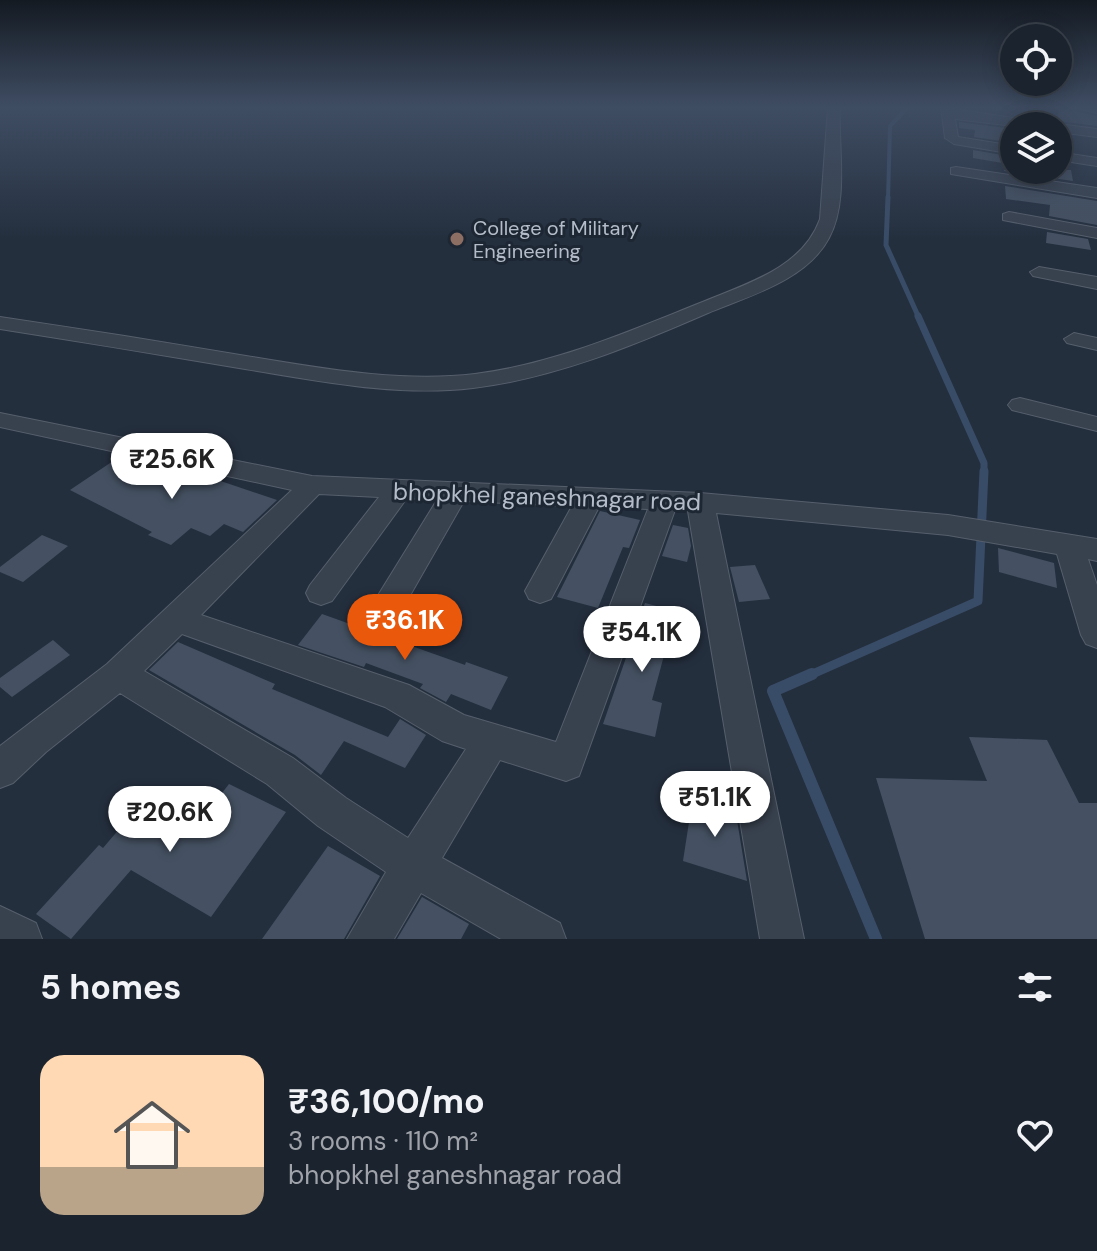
<!DOCTYPE html>
<meta charset="utf-8">
<style>
:root{--surface:#1b232e;--page:#242b36;--text:#f1f3f6;--muted:#a0a4aa;--line:#39404a;--accent:#ea580c}
body{margin:0;font-family:"DM Sans",sans-serif;background:var(--page);color:var(--text);height:100vh;display:flex;flex-direction:column;font-size:30px;white-space:nowrap}
*{box-sizing:border-box;margin:0}
p{font-size:26px;color:var(--muted)}
.icon{flex:none;width:44px;height:44px;fill:none;stroke:currentColor;stroke-width:2;stroke-linecap:round;stroke-linejoin:round}
.map{position:relative;height:939px;overflow:hidden}
.sheet{display:flex;flex-direction:column;background:var(--surface);flex:1}
.sheet>*{flex:none}
.fabs{position:absolute;left:1000px;top:24px;display:grid;gap:16px}
.fabs a{display:grid;place-items:center;width:72px;height:72px;border-radius:50%;background:var(--surface);box-shadow:0 4px 20px #0003,0 0 0 2px var(--line);font-size:40px}
.price{position:absolute;translate:-50% -68px;padding:0 18px;border-radius:28px;background:#fff;color:#222;font-size:26px;line-height:52px;filter:drop-shadow(0 2px 4px #0008)}
.price::after{content:'';position:absolute;left:50%;top:48px;width:24px;height:18px;margin-left:-12px;background:inherit;clip-path:polygon(0 0,100% 0,50% 100%)}
.price.on{background:var(--accent);color:#fff}
ul{padding:0;list-style:none}
li{display:flex;align-items:center;gap:24px;height:200px;padding:0 40px}
li+li{border-top:2px solid var(--line)}
li span{display:grid;place-items:center;flex:none;width:224px;height:160px;border-radius:24px;color:#555}
li>.icon{margin-inline-start:auto}
span .icon{width:96px;height:96px;fill:#fffc;stroke-width:1}
li b{font-size:34px}
h2{display:flex;justify-content:space-between;align-items:center;height:96px;padding:0 40px;font-size:34px}
.map>svg:first-child{display:block}
.lines{fill:none;stroke-linecap:round;stroke-linejoin:round}
.stream-far4{stroke:#394c67;stroke-width:4}
.stream-far3{stroke:#394c67;stroke-width:5}
.stream-far2{stroke:#394c67;stroke-width:7}
.stream-far1{stroke:#394c67;stroke-width:9}
.stream{stroke:#394c67;stroke-width:12}
.building{fill:#455162}
.minor-casing{stroke:#565f6c;stroke-width:2}
.minor{fill:#38414e;fill-rule:evenodd}
.education-dot{fill:#8d6e63;stroke:#1d2633;stroke-width:3}
.labels{text-anchor:middle;stroke-width:6;stroke-linejoin:round;paint-order:stroke}
.far-poi-label{font-size:20px;fill:#b4bcc9;stroke:#1d2633;text-anchor:start}
.street-label{font-size:24px;fill:#b4bcc9;stroke:#1d2633}
</style>
<div class="map">
<svg width="1097" height="939" viewBox="0 0 1097 939">
<rect width="100%" height="100%" fill="#242f3e"/>
<g class="lines">
<!-- stream-far4 -->
<path class="stream-far4" d="M888,199L890,126L908,107"/>
<!-- stream-far3 -->
<path class="stream-far3" d="M888,197L886,245L919,318"/>
<!-- stream-far2 -->
<path class="stream-far2" d="M918,316L984,463V473"/>
<!-- stream-far1 -->
<path class="stream-far1" d="M808,676L978,601L984,471"/>
<!-- stream -->
<path class="stream" d="M812,674L773,691L876,939"/>
</g>
<!-- building -->
<path class="building" d="M1058,108L1097,116V126L1058,121Z
M959,122L1014,129V143L974,137L975,130L959,128Z
M973,150L1014,157V165L973,158Z
M1004,170H1071L1073,181L1004,171Z
M1005,186L1097,201V225L1049,216L1050,205L1006,199Z
M1047,232L1088,239L1091,250L1046,243Z
M119,457L166,478L175,472L190,478L197,473L277,500L243,532L224,524L210,536L191,528L171,545L148,535L152,532L70,490Z
M600,511L640,520L629,548L623,547L598,608L557,597Z
M673,525L688,528L691,546L687,562L662,556Z
M42,535L68,546L23,582L0,572V567Z
M998,548L1054,563L1057,588L999,572Z
M755,565L770,599L739,602L730,567Z
M645,603L676,611L652,700L662,703L655,737L603,724Z
M322,614L465,665L466,662L508,677L491,710L451,694L446,702L420,688L423,684L366,663L364,667L298,645Z
M53,640L70,655L12,697L0,687V678Z
M178,642L275,684L272,689L388,737L400,719L426,735L405,768L344,741L321,775L295,755L149,670Z
M969,737L1047,740L1079,803H1097V939H925L876,778L987,781Z
M229,784L286,812L211,917L131,870L71,939L36,914L99,845L103,848L156,786L207,812Z
M693,796L735,808L747,881L683,861Z
M328,846L380,876L344,939H262Z
M422,897L469,924L461,939H397Z"/>
<g class="lines">
<!-- minor casing -->
<g class="minor-casing">
<path id="minor" d="M828,107H840C838,148 849,201 829,238C807,280 749,296 708,313C632,346 555,378 473,388C396,397 320,381 245,369C163,355 82,342 0,329V317C82,329 164,342 246,356C321,368 399,383 475,374C554,364 627,332 700,303C745,284 802,269 820,219Z
M941,107L1040,122L1046,126H1014L955,119L958,137L1014,146V154L954,144L945,138Z
M1073,107H1097V113Z
M1058,124L1097,129V137L1058,132V126H1053Z
M1058,152L1097,158V166L1058,160Z
M956,167L1097,188V198L951,174V168Z
M1009,212L1097,228V238L1003,220V214Z
M1039,267L1097,277V289L1033,276L1030,272Z
M1074,333L1097,338V350L1067,343L1064,339Z
M1020,398L1097,417V431L1012,410L1008,405L1012,400Z
M0,413L312,476L700,493L948,515L1097,539V561L1088,559L1097,585V648L1086,644L1081,635L1057,554L948,535L716,513L804,939H760L688,511L675,510L579,776L566,781L500,760L442,858L560,923L566,939H501L421,893L394,939H347L386,872L318,826L267,784L120,693L46,752L13,783L0,788V746L107,664L292,490L0,427ZM319,494L379,497L310,585L306,593L310,601L321,605L332,601L407,498L437,500L377,597L382,606L393,609L404,606L464,501L572,506L525,591L529,599L540,603L551,599L599,507L648,509L556,742L464,715L409,685L201,615ZM182,634L385,707L442,741L466,749L408,838L346,798L293,758L144,671Z
M0,906L36,923L42,939H0Z"/>
</g>
<!-- minor -->
<use href="#minor" class="minor"/>
</g>
<!-- sky -->
<linearGradient id="sky" x2="0" y2="1"><stop stop-color="#141a22"/><stop offset="0.45" stop-color="#3f4d63"/><stop offset="1" stop-color="#3f4d63" stop-opacity="0"/></linearGradient>
<rect width="1097" height="239" fill="url(#sky)"/>
<!-- markers -->
<circle class="education-dot" cx="457" cy="239" r="8"/>
<g class="labels">
<!-- far-poi labels -->
<g class="far-poi-label">
<text x="473" y="235">College of Military<tspan x="473" dy="23">Engineering</tspan></text>
</g>
<!-- street labels -->
<g class="street-label">
<text transform="translate(547 497) rotate(2)" y="8">bhopkhel ganeshnagar road</text>
</g>
</g>
</svg>
<div class="fabs">
<a><svg class="icon" aria-label="locate" viewBox="0 0 24 24"><circle cx="12" cy="12" r="6"/><path d="M12 2v4M12 18v4M2 12h4M18 12h4"/></svg></a>
<a><svg class="icon" aria-label="layers" viewBox="0 0 24 24"><path d="M12 4l9 5-9 5-9-5zM3 14l9 5 9-5"/></svg></a>
</div>
<b class="price" style="left:172px;top:501px">₹25.6K</b>
<b class="price on" style="left:405px;top:662px">₹36.1K</b>
<b class="price" style="left:642px;top:674px">₹54.1K</b>
<b class="price" style="left:715px;top:839px">₹51.1K</b>
<b class="price" style="left:170px;top:854px">₹20.6K</b>
</div>
<section class="sheet">
<h2>5 homes<svg class="icon" aria-label="filters" viewBox="0 0 24 24"><path d="M4 7h16M4 17h16"/><circle cx="9" cy="7" r="2"/><circle cx="15" cy="17" r="2"/></svg></h2>
<ul>
<li><span style="background:linear-gradient(#ffd9b3 70%,#b9a48a 0)"><svg class="icon" aria-label="home" viewBox="0 0 24 24"><path d="M3 11l9-7 9 7M6 9v11h12V9"/></svg></span><div><b>₹36,100/mo</b><p>3 rooms · 110 m²</p><p>bhopkhel ganeshnagar road</p></div><svg class="icon" aria-label="heart" viewBox="0 0 24 24"><path d="M12 20l-8-8c-3-5 5-10 8-4 3-6 11-1 8 4z"/></svg></li>
</ul>
</section>
